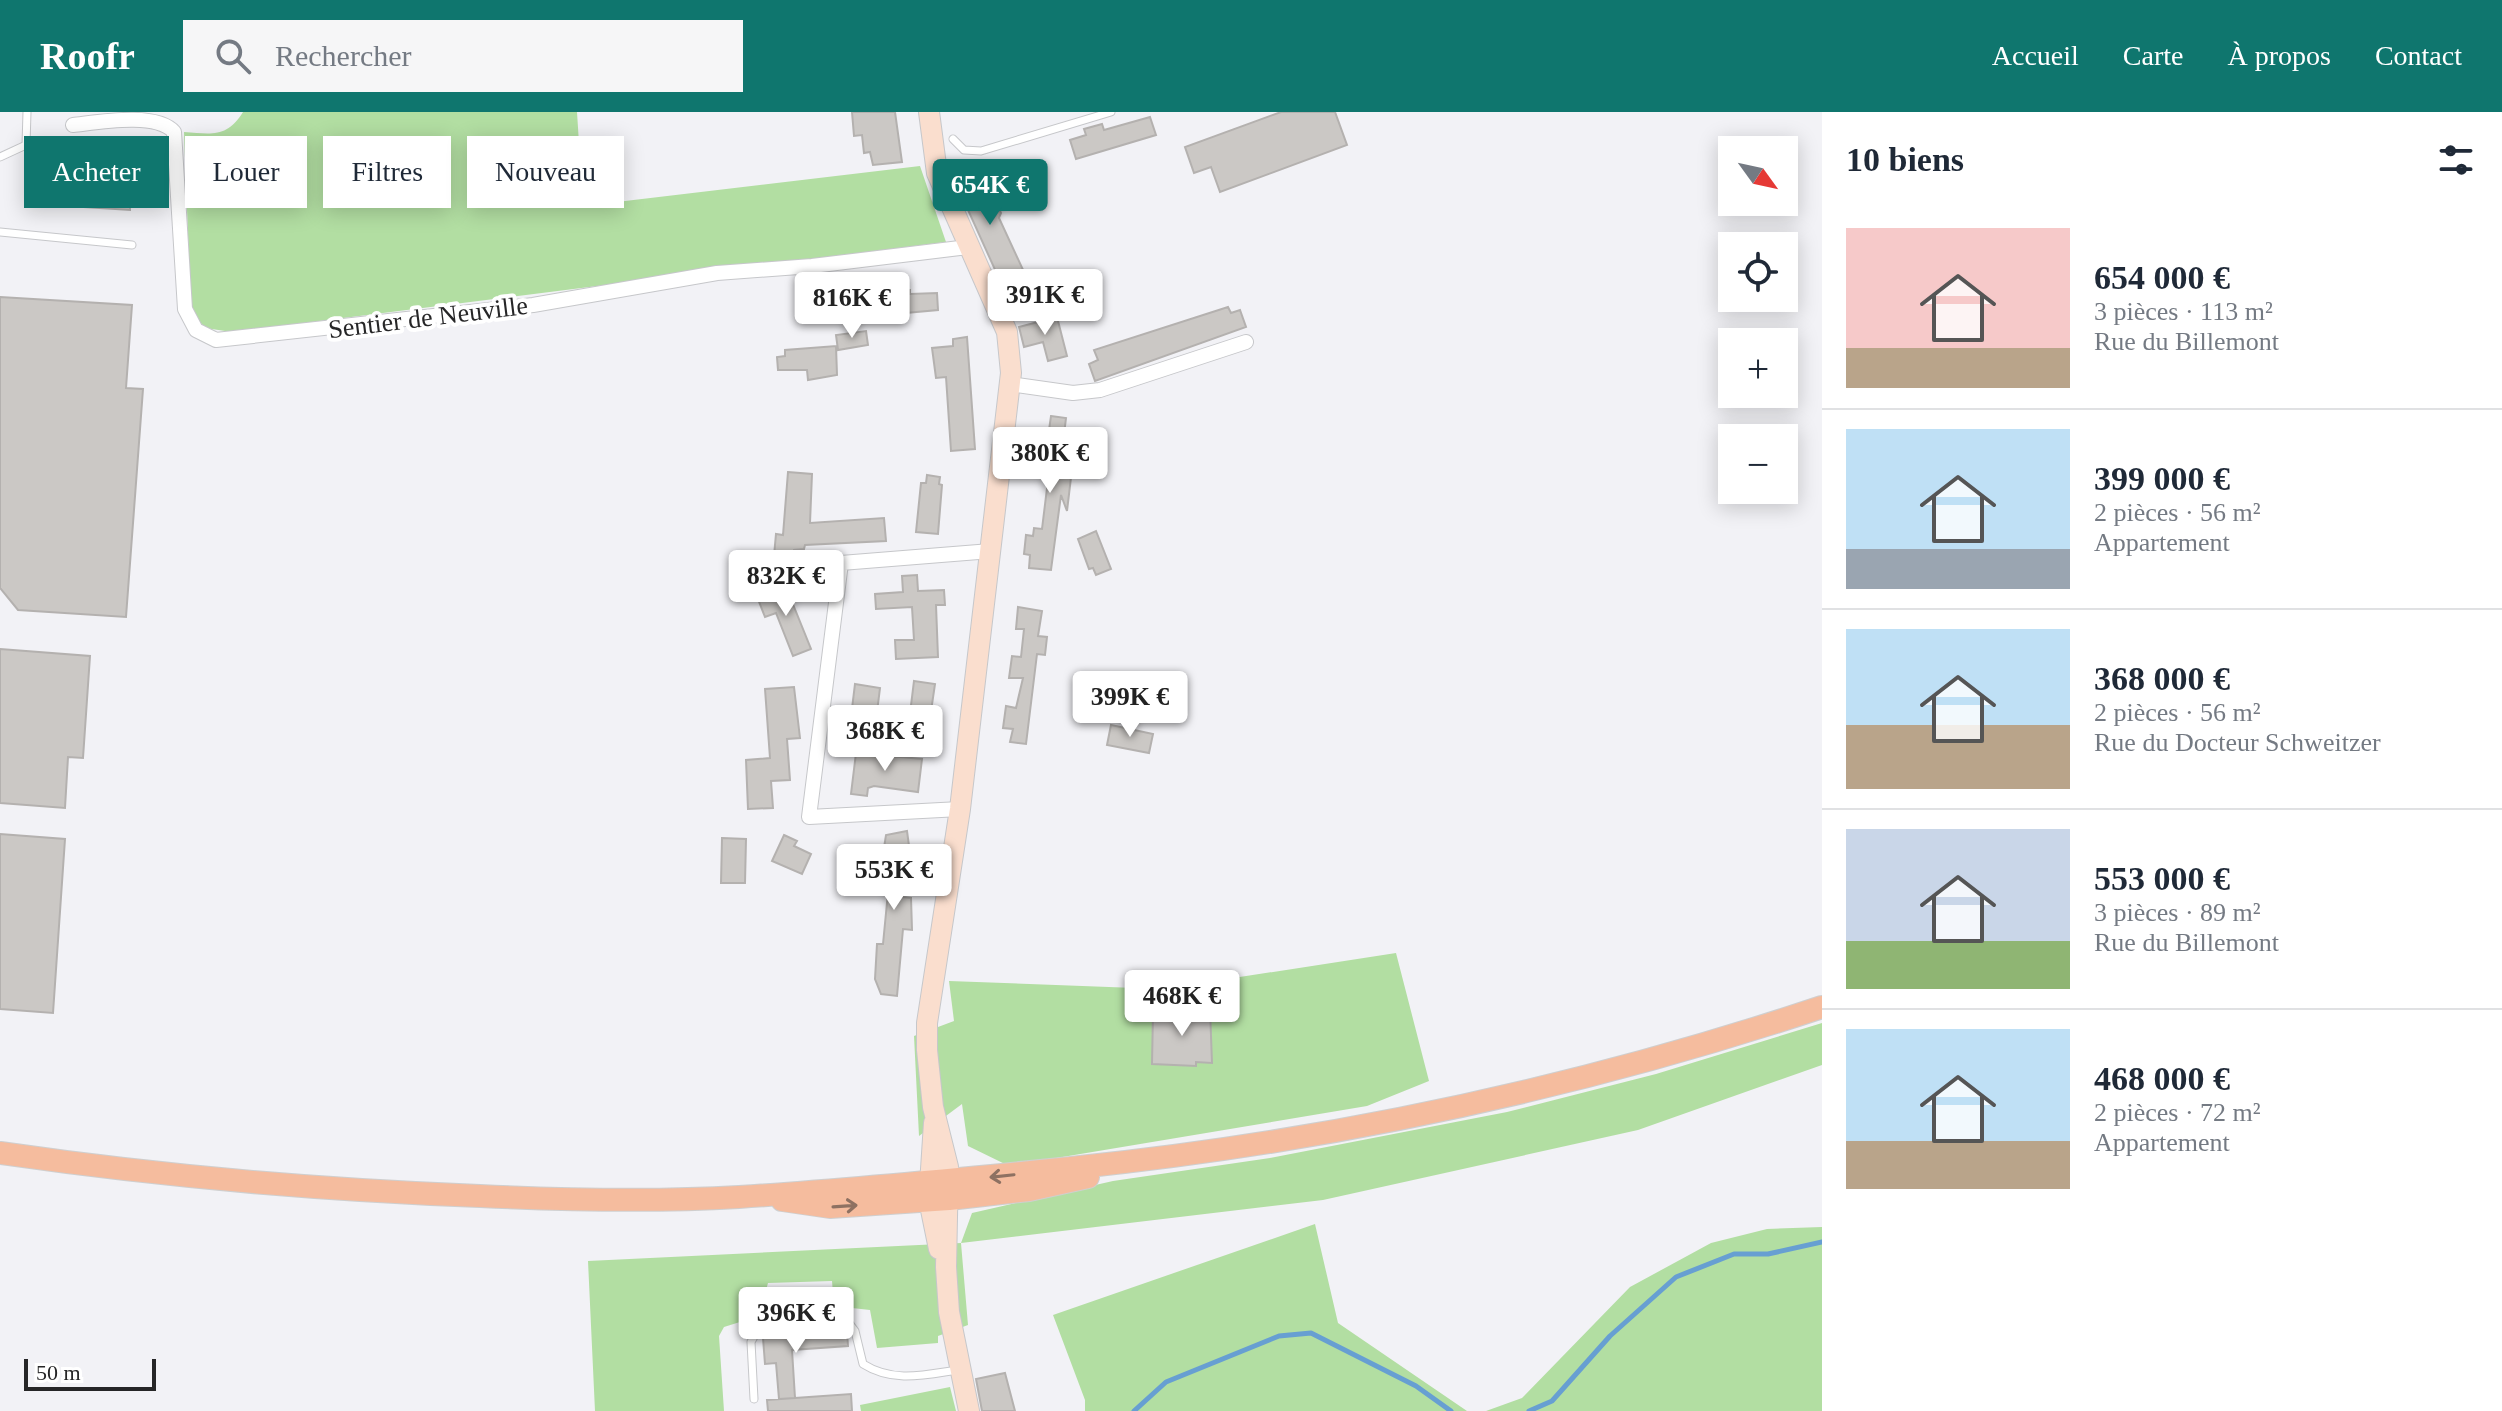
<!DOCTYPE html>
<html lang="fr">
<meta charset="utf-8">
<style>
:root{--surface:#fff;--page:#f6f6f7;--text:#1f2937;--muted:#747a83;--line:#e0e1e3;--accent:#0f766e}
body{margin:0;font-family:"Times New Roman",serif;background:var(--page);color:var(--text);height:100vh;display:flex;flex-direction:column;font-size:30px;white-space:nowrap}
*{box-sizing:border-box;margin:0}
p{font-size:26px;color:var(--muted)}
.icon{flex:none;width:44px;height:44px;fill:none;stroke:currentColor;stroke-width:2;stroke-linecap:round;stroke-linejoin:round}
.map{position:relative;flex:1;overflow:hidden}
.drawer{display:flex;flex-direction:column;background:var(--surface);width:680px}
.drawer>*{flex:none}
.top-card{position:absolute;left:24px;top:24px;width:760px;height:72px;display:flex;gap:16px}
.needle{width:52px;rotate:123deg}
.tools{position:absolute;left:1718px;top:24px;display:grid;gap:16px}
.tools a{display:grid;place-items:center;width:80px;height:80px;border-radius:0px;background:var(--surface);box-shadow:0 4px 20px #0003;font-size:40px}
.scale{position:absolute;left:24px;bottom:20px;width:132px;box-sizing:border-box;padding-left:8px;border:4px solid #262627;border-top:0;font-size:22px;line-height:28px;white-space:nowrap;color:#262627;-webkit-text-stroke:6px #fff;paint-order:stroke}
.price{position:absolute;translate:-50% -68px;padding:0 18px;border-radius:8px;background:#fff;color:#222;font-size:26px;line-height:52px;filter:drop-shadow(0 2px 4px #0008)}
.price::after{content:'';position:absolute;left:50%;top:48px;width:24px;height:18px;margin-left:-12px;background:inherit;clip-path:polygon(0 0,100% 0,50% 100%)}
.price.active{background:var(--accent);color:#fff}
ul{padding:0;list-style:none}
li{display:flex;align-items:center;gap:24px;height:200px;padding:0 24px}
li+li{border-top:2px solid var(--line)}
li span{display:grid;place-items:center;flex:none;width:224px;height:160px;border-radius:0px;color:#555}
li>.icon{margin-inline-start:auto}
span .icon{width:96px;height:96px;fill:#fffc;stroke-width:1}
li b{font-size:34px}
h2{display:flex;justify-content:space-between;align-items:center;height:96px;padding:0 24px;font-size:34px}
.tag{padding:0 28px;border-radius:0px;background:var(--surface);box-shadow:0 4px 20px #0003;font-size:28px;line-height:72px}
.tag.active{background:var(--accent);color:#fff}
header{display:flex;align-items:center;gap:48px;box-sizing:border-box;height:112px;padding:0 40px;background:var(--accent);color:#fff}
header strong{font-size:38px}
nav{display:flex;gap:44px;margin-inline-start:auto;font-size:28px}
.search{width:560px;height:72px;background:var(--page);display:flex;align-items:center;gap:20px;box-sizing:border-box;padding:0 28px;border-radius:0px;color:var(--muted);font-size:30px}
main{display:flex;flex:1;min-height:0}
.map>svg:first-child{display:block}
.green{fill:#b2dea2}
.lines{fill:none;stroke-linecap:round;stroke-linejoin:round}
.stream{stroke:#679fd2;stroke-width:5}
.building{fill:#cbc8c5;stroke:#b4b1af;stroke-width:2}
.lane-casing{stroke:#c6c7ca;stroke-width:9}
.street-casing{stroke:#c6c7ca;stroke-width:16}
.secondary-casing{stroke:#c6c7ca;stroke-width:22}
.primary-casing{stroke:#cfcfcf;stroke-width:24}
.lane{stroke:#fff;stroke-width:7}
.street{stroke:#fff;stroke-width:14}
.secondary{stroke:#fadece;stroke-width:20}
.primary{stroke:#f5bc9e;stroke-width:22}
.oneway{stroke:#8e7162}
.labels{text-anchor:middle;stroke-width:8;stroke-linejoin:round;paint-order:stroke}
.street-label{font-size:26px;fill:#262627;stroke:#fff}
</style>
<header>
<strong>Roofr</strong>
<div class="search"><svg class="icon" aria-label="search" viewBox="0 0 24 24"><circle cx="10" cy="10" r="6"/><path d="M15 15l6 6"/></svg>Rechercher</div>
<nav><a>Accueil</a><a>Carte</a><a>À propos</a><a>Contact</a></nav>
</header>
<main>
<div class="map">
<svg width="1822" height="1299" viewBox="0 0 1822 1299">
<rect width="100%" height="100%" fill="#f2f2f6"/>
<!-- green -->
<path class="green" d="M243,0H577L583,94L920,54L946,130L232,220L205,216L191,200L184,20C212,22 227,26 243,0Z
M1396,841L1429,969L1367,994L1009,1054L968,1034L962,992L919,1024L914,924L954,909L949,869L1162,877Z
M1822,911V953L1638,1018L1323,1088L961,1131L968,1213L938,1224V1231L877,1236L870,1198L834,1194L832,1169L768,1171L759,1204L724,1215L719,1224L724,1299H595L588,1149L961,1131L972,1101L1113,1069L1270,1046L1507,1000L1656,962Z
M1315,1112L1338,1211L1467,1299H1085V1288L1053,1203Z
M1822,1115V1299H1486L1522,1286L1630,1175L1711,1131L1767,1117Z
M950,1275L956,1299H861L860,1293Z"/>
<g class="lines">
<!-- stream -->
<path class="stream" d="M1134,1299L1166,1270L1279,1224L1311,1221L1416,1274L1451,1299
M1529,1299L1552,1289L1610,1224L1676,1165L1734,1142H1768L1822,1130"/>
</g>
<!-- building -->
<path class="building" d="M852,0H895L902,50L873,53L870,40L864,41L862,23L854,24Z
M1281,0H1335L1347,33L1220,80L1211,55L1194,61L1185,35Z
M1150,5L1156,23L1076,47L1070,28L1086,23L1084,17L1102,12L1104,18Z
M128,47L130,98L37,92L39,62Z
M971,54L973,60L981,56L1001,101L999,106L1030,173L1006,182L950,58Z
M910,178V182L937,181L938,198L873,204L871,181Z
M0,185L132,193L126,276L143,277L126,505L18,498L0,476Z
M1228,195L1231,201L1240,198L1246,215L1095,269L1089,252L1098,248L1094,238Z
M1057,205L1067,244L1048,249L1043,230L1024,235L1019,215Z
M866,219L868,233L838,238L836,223Z
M967,225L975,337L951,339L946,265L936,266L932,236L953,234V227Z
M836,234L837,263L808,268L807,258H778L777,245L785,244V238Z
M1051,304L1066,306L1060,355L1072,357L1067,399L1061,383L1051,458L1029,456L1030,443L1024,442L1026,423L1033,424L1034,416L1042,417L1048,368L1042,367L1046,334L1034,332L1036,317L1049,318Z
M788,360L812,362L810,411L884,406L886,429L805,433L804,437L794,438L793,445L774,444L776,422L783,423Z
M927,363L940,365L939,372L942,373L938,422L916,420L921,371H926Z
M1096,419L1111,457L1096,463L1093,456L1089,457L1078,427Z
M917,463L918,479L944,478L945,493H936L938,545L896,547L895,528H914L912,495L876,497L875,482L903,480L902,464Z
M784,470L811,537L793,544L776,501L765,505L758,487L773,481L771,475Z
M1018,495L1042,499L1038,524L1047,525L1045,543L1037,542L1026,632L1010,630L1013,617L1003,616L1006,594L1016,596L1023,566H1009L1012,544L1021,545L1024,517H1016Z
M0,537L90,544L83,646L68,645L65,696L0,691Z
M914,569L935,572L929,613H924L923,620L908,618Z
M855,572L880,576L876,608L851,605Z
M794,575L800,626L787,627L790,668L771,669L773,696L748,697L746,648L770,646L765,577Z
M1111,613L1153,622L1149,641L1107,633Z
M856,641L922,647L918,680L874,674L868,676L867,684L851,682Z
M907,719L912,756L900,759L903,785L911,786L912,818L903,817L897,884L881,882L875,867L877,832H883L889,770L883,771L878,743L883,742L886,723Z
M0,722L65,727L53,901L0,897Z
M784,723L797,729L794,734L811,742L802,762L772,749Z
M722,726L746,727L745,771H721Z
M1210,897L1212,951L1196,950V954L1152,952L1153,901Z
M847,1220L848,1234L792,1238L795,1286L779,1287L776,1251L765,1252L763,1226Z
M1005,1261L1015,1299H982L976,1267Z
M851,1282L852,1299H768L767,1288Z"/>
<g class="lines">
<!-- lane casing -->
<g class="lane-casing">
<path id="lane" d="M953,27L964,38L981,39L1111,0
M0,45L26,33L27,0
M0,120L132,133
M754,1287L751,1230L758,1217L770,1210L835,1204L849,1211L855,1219L863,1252C893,1271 924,1263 957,1258"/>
</g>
<!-- street casing -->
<g class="street-casing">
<path id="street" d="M73,13C100,10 156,0 174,20L185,197L196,218L216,228L533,193L717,161L812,154L968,135
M1010,272L1073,281L1100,278L1246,230
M960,697L809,705L841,451L991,439"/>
</g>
<!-- secondary casing -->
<g class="secondary-casing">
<path id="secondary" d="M929,0L937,61L1007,220L1011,261L960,697L927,911V938L933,995L948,1055L946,1155L949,1200L969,1299
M934,1011L929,1088L939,1137"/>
</g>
<!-- primary casing -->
<g class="primary-casing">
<path id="primary" d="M0,1041C159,1064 319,1078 480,1084C566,1088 653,1090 739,1085C850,1078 961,1067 1071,1056C1326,1030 1579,976 1822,895
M782,1088L830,1095L949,1087L1029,1078L1088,1065"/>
</g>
<!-- lane -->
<use href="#lane" class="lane"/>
<!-- street -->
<use href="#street" class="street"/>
<!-- secondary -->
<use href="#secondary" class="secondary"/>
<!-- primary -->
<use href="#primary" class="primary"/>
</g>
<!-- one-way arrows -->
<defs><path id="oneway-shaft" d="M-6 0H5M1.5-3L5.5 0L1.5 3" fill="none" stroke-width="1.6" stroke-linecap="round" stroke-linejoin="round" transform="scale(2)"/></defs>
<g class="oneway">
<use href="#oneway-shaft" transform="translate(1002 1064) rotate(174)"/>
<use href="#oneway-shaft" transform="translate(845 1094) rotate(-4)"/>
</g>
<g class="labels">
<!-- street labels -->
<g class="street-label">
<text transform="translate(428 205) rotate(-7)" y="9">Sentier de Neuville</text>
</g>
</g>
</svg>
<div class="tools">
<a><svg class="needle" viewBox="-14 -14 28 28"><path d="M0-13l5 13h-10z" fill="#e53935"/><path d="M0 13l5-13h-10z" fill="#747a83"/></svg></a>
<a><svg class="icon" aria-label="locate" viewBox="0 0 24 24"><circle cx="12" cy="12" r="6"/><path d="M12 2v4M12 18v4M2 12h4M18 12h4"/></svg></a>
<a>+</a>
<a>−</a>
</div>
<div class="scale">50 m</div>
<b class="price active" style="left:990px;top:115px">654K €</b>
<b class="price" style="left:1045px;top:225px">391K €</b>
<b class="price" style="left:852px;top:228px">816K €</b>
<b class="price" style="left:1050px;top:383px">380K €</b>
<b class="price" style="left:786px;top:506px">832K €</b>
<b class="price" style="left:1130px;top:627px">399K €</b>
<b class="price" style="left:885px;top:661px">368K €</b>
<b class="price" style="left:894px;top:800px">553K €</b>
<b class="price" style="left:1182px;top:926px">468K €</b>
<b class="price" style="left:796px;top:1243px">396K €</b>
<div class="top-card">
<a class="tag active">Acheter</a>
<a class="tag">Louer</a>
<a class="tag">Filtres</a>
<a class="tag">Nouveau</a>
</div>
</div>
<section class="drawer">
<h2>10 biens<svg class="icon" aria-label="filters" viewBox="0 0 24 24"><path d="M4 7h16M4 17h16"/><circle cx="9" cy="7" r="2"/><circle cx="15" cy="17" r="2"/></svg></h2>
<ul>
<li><span style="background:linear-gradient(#f6c9c9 75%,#b9a48a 0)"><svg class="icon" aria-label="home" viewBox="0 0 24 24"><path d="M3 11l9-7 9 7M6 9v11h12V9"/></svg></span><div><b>654 000 €</b><p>3 pièces · 113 m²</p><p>Rue du Billemont</p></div></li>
<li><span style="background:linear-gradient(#bfe0f5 75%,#9aa5b1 0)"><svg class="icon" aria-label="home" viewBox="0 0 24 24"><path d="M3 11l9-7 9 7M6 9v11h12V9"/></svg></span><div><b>399 000 €</b><p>2 pièces · 56 m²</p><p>Appartement</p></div></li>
<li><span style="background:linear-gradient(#bfe0f5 60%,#b9a48a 0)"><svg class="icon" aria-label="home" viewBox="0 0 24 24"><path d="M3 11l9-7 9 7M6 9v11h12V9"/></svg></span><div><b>368 000 €</b><p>2 pièces · 56 m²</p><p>Rue du Docteur Schweitzer</p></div></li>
<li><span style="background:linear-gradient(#c9d6e8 70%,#8fb573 0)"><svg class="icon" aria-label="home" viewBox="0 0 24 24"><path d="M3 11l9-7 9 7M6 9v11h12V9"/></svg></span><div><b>553 000 €</b><p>3 pièces · 89 m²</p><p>Rue du Billemont</p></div></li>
<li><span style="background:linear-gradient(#bfe0f5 70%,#b9a48a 0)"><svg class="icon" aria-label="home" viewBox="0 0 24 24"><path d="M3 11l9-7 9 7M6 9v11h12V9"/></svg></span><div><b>468 000 €</b><p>2 pièces · 72 m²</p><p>Appartement</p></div></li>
</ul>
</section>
</main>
